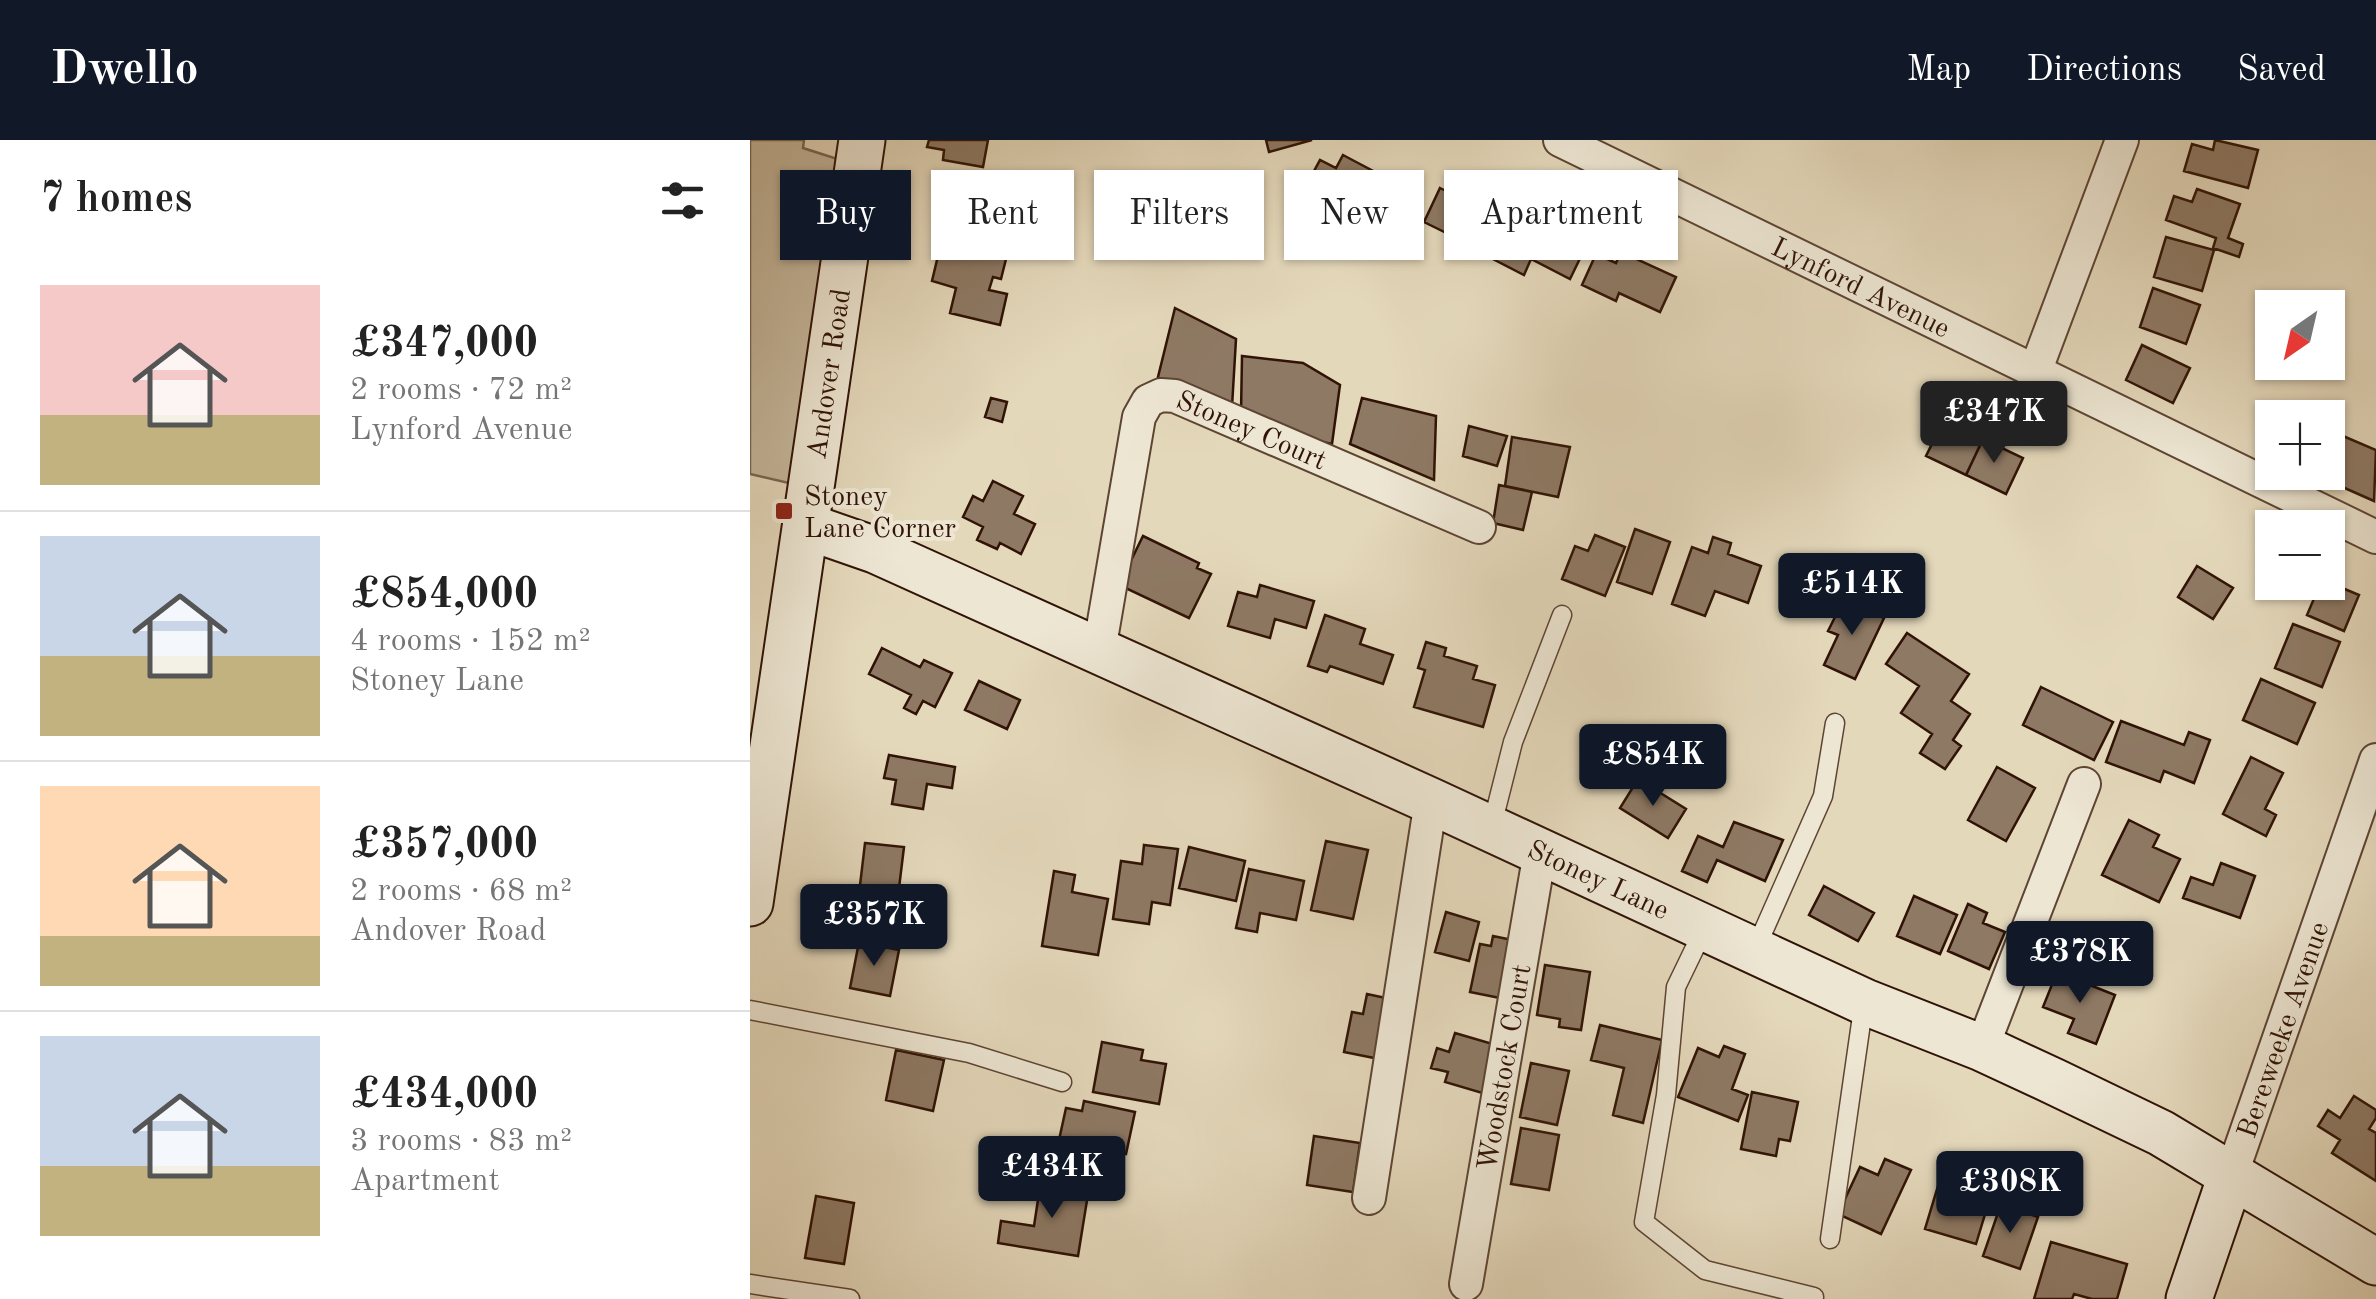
<!DOCTYPE html>
<meta charset="utf-8">
<style>
:root{--surface:#fff;--page:#f2f2f2;--text:#222;--muted:#767676;--line:#e0e0e0;--accent:#111827}
body{margin:0;font-family:"Old Standard TT",serif;background:var(--page);color:var(--text);height:100vh;display:flex;flex-direction:column;font-size:38px;white-space:nowrap}
*{box-sizing:border-box;margin:0}
p{font-size:32px;color:var(--muted)}
.icon{flex:none;width:55px;height:55px;fill:none;stroke:currentColor;stroke-width:2;stroke-linecap:round;stroke-linejoin:round}
.map{position:relative;flex:1;overflow:hidden}
.sheet{display:flex;flex-direction:column;background:var(--surface);width:750px}
.sheet>*{flex:none}
.hud{position:absolute;left:30px;top:30px;width:950px;height:90px;display:flex;gap:20px}
.needle{width:65px;rotate:214deg}
.fabs{position:absolute;left:1505px;top:150px;display:grid;gap:20px}
.fabs a{display:grid;place-items:center;width:90px;height:90px;border-radius:0px;background:var(--surface);box-shadow:0 2px 8px #0004;font-size:50px}
.price{position:absolute;translate:-50% -85px;padding:0 22px;border-radius:10px;background:var(--accent);color:#fff;font-size:32px;line-height:65px;filter:drop-shadow(0 2px 5px #0008)}
.price::after{content:'';position:absolute;left:50%;top:60px;width:30px;height:22px;margin-left:-15px;background:inherit;clip-path:polygon(0 0,100% 0,50% 100%)}
.price.active{background:#222;color:#fff}
ul{padding:0;list-style:none}
li{display:flex;align-items:center;gap:30px;height:250px;padding:0 40px}
li+li{border-top:2px solid var(--line)}
li span{display:grid;place-items:center;flex:none;width:280px;height:200px;border-radius:0px;color:#555}
li>.icon{margin-inline-start:auto}
span .icon{width:120px;height:120px;fill:#fffc;stroke-width:1}
li b{font-size:42px}
h2{display:flex;justify-content:space-between;align-items:center;height:120px;padding:0 40px;font-size:42px}
.chip{padding:0 35px;border-radius:0px;background:var(--surface);box-shadow:0 2px 8px #0004;font-size:35px;line-height:90px}
.chip.active{background:var(--accent);color:#fff}
header{display:flex;align-items:center;gap:60px;box-sizing:border-box;height:140px;padding:0 50px;background:var(--accent);color:#fff}
header strong{font-size:48px}
nav{display:flex;gap:55px;margin-inline-start:auto;font-size:35px}
main{display:flex;flex:1;min-height:0}
.map>svg:first-child{display:block}
.green{fill:#c5b79c;stroke:#7a6551;stroke-width:2.5}
.building{fill:#8e7964;stroke:#301306;stroke-width:2.5}
.lines{fill:none;stroke-linecap:round;stroke-linejoin:round}
.lane-casing{stroke:#5d4433;stroke-width:21}
.street-casing{stroke:#5d4433;stroke-width:36}
.secondary-casing{stroke:#301306;stroke-width:49}
.lane{stroke:#ede6d3;stroke-width:18}
.street{stroke:#ede6d3;stroke-width:32}
.secondary{stroke:#ede6d3;stroke-width:45}
.poi-dot{fill:#8f2418;stroke:#ede6d3;stroke-width:4}
.labels{text-anchor:middle;stroke-width:8;stroke-linejoin:round;paint-order:stroke}
.street-label{font-size:28px;fill:#301306;stroke:#ede6d3}
.poi-label{font-size:28px;fill:#301306;stroke:#ede6d3;text-anchor:start}
</style>
<header>
<strong>Dwello</strong>
<nav><a>Map</a><a>Directions</a><a>Saved</a></nav>
</header>
<main>
<section class="sheet">
<h2>7 homes<svg class="icon" aria-label="filters" viewBox="0 0 24 24"><path d="M4 7h16M4 17h16"/><circle cx="9" cy="7" r="2"/><circle cx="15" cy="17" r="2"/></svg></h2>
<ul>
<li><span style="background:linear-gradient(#f6c9c9 65%,#c2b280 0)"><svg class="icon" aria-label="home" viewBox="0 0 24 24"><path d="M3 11l9-7 9 7M6 9v11h12V9"/></svg></span><div><b>£347,000</b><p>2 rooms · 72 m²</p><p>Lynford Avenue</p></div></li>
<li><span style="background:linear-gradient(#c9d6e8 60%,#c2b280 0)"><svg class="icon" aria-label="home" viewBox="0 0 24 24"><path d="M3 11l9-7 9 7M6 9v11h12V9"/></svg></span><div><b>£854,000</b><p>4 rooms · 152 m²</p><p>Stoney Lane</p></div></li>
<li><span style="background:linear-gradient(#ffd9b3 75%,#c2b280 0)"><svg class="icon" aria-label="home" viewBox="0 0 24 24"><path d="M3 11l9-7 9 7M6 9v11h12V9"/></svg></span><div><b>£357,000</b><p>2 rooms · 68 m²</p><p>Andover Road</p></div></li>
<li><span style="background:linear-gradient(#c9d6e8 65%,#c2b280 0)"><svg class="icon" aria-label="home" viewBox="0 0 24 24"><path d="M3 11l9-7 9 7M6 9v11h12V9"/></svg></span><div><b>£434,000</b><p>3 rooms · 83 m²</p><p>Apartment</p></div></li>
</ul>
</section>
<div class="map">
<svg width="1626" height="1159" viewBox="0 0 1626 1159">
<rect width="100%" height="100%" fill="#e4d8bb"/>
<filter id="stains"><feTurbulence type="fractalNoise" baseFrequency=".002" numOctaves="4"/><feColorMatrix values="0 0 0 0 .2 0 0 0 0 .09 0 0 0 0 .02 0 0 0 .5 -.17"/></filter>
<radialGradient id="worn" r=".72"><stop offset=".6" stop-color="#630" stop-opacity="0"/><stop offset="1" stop-color="#630" stop-opacity=".3"/></radialGradient>
<!-- green -->
<path class="green" d="M0,0H54L53,8L94,21L43,344L0,334Z"/>
<!-- building -->
<path class="building" d="M179,0H238L233,27L193,20L194,10L177,7Z
M516,0H562L519,12Z
M1465,0L1508,10L1498,48L1434,31L1442,4L1463,10Z
M593,15L659,50L642,84L578,51L568,69L549,59L570,20L586,28Z
M690,48L745,75L729,109L674,82Z
M1447,49L1490,64L1478,98L1493,104L1489,117L1463,108L1466,98L1416,80L1424,56L1442,62Z
M763,68L837,104L820,139L781,119L774,135L739,117Z
M1416,97L1464,110L1452,151L1404,137Z
M192,99L257,115L251,139L243,137L239,150L257,154L250,185L200,173L206,148L182,141Z
M871,112L926,137L910,172L869,153L866,161L832,145L846,114L866,123Z
M1403,148L1450,165L1436,204L1390,187Z
M425,168L486,199L482,267L408,237Z
M1392,205L1440,228L1423,263L1376,240Z
M492,216L553,223L590,245L582,304L527,292L491,273Z
M241,258L257,262L252,282L235,277Z
M612,258L686,276L684,340L600,304Z
M1194,280L1233,299L1216,335L1176,316Z
M719,286L757,296L747,326L713,316Z
M1593,296L1626,310L1624,361L1572,338L1578,332V307L1587,311Z
M762,297L820,307L808,357L755,346Z
M1233,299L1273,318L1256,354L1216,335Z
M243,341L273,356L264,374L285,384L271,414L250,403L247,409L227,400L233,387L213,377L223,356L233,361Z
M749,345L782,352L773,390L743,383Z
M885,389L920,402L902,454L867,442Z
M845,395L875,407L855,456L812,439L825,406L838,411Z
M393,396L449,423L447,428L461,434L439,478L369,445Z
M963,397L981,403L978,414L1011,426L998,463L965,451L955,476L922,464L942,407L958,413Z
M1447,426L1483,448L1463,479L1428,457Z
M1571,442H1578L1609,455L1594,491L1557,475Z
M510,445L564,461L556,488L525,479L520,498L478,486L488,452L507,457Z
M1094,459L1134,478L1105,539L1074,525L1088,495L1078,491Z
M575,475L615,489L610,504L643,515L633,544L580,526L577,532L558,526Z
M1543,484L1590,502L1572,547L1525,528Z
M1157,493L1219,534L1201,561L1220,574L1203,600L1211,606L1195,629L1170,613L1182,594L1151,573L1169,546L1136,524Z
M676,502L696,508L694,516L727,526L723,539L745,545L733,587L664,567L675,530L668,528Z
M132,508L170,527L174,520L202,533L185,567L173,561L166,574L154,568L161,555L119,534Z
M1511,539L1565,563L1547,604L1493,580Z
M229,541L270,560L257,589L215,570Z
M1291,547L1363,582L1344,620L1273,585Z
M1371,581L1434,605L1439,592L1460,600L1444,643L1414,631L1410,642L1356,622Z
M139,615L205,627L202,648L177,644L173,669L142,664L146,640L134,638Z
M1501,617L1533,633L1515,669L1526,675L1516,696L1473,674Z
M1247,627L1285,648L1256,701L1218,680Z
M888,639L936,669L918,698L870,668Z
M1379,680L1409,695L1403,707L1430,719L1409,762L1352,735Z
M984,682L1033,700L1015,741L967,720L957,742L932,731L948,696L973,707Z
M576,701L618,710L603,779L561,770Z
M115,703L154,707L149,748H153L150,767L108,762Z
M394,705L428,709L420,765L402,762L399,784L363,779L371,721L392,724Z
M439,707L495,721L486,761L429,748Z
M1471,723L1505,736L1490,778L1433,758L1441,737L1463,745Z
M499,729L554,741L546,780L510,773L507,792L486,788Z
M304,731L325,735L322,752L358,759L348,815L292,806Z
M1074,746L1124,773L1108,801L1059,775Z
M1164,756L1207,775L1190,814L1147,796Z
M1218,764L1237,773L1233,783L1255,792L1239,829L1198,811Z
M696,772L729,782L719,821L685,812Z
M743,796L767,801L755,859L720,852L730,804L741,806Z
M109,802L149,810L140,856L100,848Z
M795,825L840,832L831,890L809,887L810,879L787,875Z
M1307,832L1365,855L1346,904L1318,893L1324,879L1293,867Z
M617,854L645,860L634,920L594,912L602,872L613,874Z
M850,885L912,900L893,983L863,975L874,928L841,920Z
M705,893L753,907L739,955L695,942L698,932L681,928L687,908L699,912Z
M352,902L393,910L391,920L416,924L409,964L343,952Z
M974,906L995,914L982,949L998,955L988,981L928,957L948,908L969,917Z
M146,910L194,920L183,971L136,960Z
M781,923L819,931L807,985L770,977Z
M1002,952L1048,962L1040,1001L1029,999L1026,1016L991,1009Z
M1604,956L1626,970V978L1619,989L1626,993V1041L1582,1013L1590,1000L1568,986L1578,970L1590,978Z
M334,961L385,972L376,1014L309,1000L316,968L332,971Z
M771,988L809,995L799,1050L761,1044Z
M564,996L610,1003L603,1052L557,1045Z
M1135,1019L1161,1030L1131,1094L1088,1074L1110,1027L1128,1035Z
M1191,1036L1242,1051L1226,1104L1175,1089Z
M291,1040L339,1048L328,1116L248,1103L251,1081L284,1086Z
M66,1056L104,1063L94,1124L55,1118Z
M1251,1064L1288,1077L1270,1129L1233,1116Z
M1301,1102L1377,1124L1367,1159H1342L1324,1154L1322,1159H1284Z"/>
<g class="lines">
<!-- lane casing -->
<g class="lane-casing">
<path id="lane" d="M741,689L763,602L812,475
M955,787L926,847L916,955L894,1082L955,1130L1064,1157
M1005,810L1073,656L1085,583
M0,870L219,913L312,942
M1080,1099L1114,862
M0,1144L100,1159"/>
</g>
<!-- street casing -->
<g class="street-casing">
<g id="street">
<path id="s1" d="M810,0L1626,397"/>
<path d="M1285,232L1372,0"/>
<path id="s2" d="M349,511L389,277L398,261L411,255L425,256L729,387"/>
<path d="M1232,908L1334,644"/>
<path id="s3" d="M1482,1033L1626,620"/>
<path d="M619,1058L681,661"/>
<path id="s4" d="M716,1144L790,712"/>
</g>
</g>
<!-- secondary casing -->
<g class="secondary-casing">
<g id="secondary">
<path id="s5" d="M56,386L125,410L681,661L1115,862L1232,908L1305,942L1411,993L1626,1122"/>
<path id="s6" d="M0,763L112,0"/>
<path d="M1439,1159L1482,1033"/>
</g>
</g>
<!-- lane -->
<use href="#lane" class="lane"/>
<!-- street -->
<use href="#street" class="street"/>
<!-- secondary -->
<use href="#secondary" class="secondary"/>
</g>
<!-- markers -->
<rect class="poi-dot" x="24" y="361" width="20" height="20" rx="5"/>
<g class="labels">
<!-- street labels -->
<g class="street-label">
<text dy="10" stroke="none"><textPath href="#s1" startOffset="335">Lynford Avenue</textPath></text>
<text dy="10" stroke="none"><textPath href="#s6" startOffset="535">Andover Road</textPath></text>
<text dy="10" stroke="none"><textPath href="#s2" startOffset="368">Stoney Court</textPath></text>
<text dy="10" stroke="none"><textPath href="#s5" startOffset="868">Stoney Lane</textPath></text>
<text dy="10" stroke="none"><textPath href="#s3" startOffset="152">Bereweeke Avenue</textPath></text>
<text dy="10" stroke="none"><textPath href="#s4" startOffset="220">Woodstock Court</textPath></text>
</g>
<!-- poi labels -->
<g class="poi-label">
<text x="54" y="365">Stoney<tspan x="54" dy="32">Lane Corner</tspan></text>
</g>
</g>
<rect width="100%" height="100%" filter="url(#stains)"/>
<rect width="100%" height="100%" fill="url(#worn)"/>
</svg>
<div class="fabs">
<a><svg class="needle" viewBox="-14 -14 28 28"><path d="M0-13l5 13h-10z" fill="#e53935"/><path d="M0 13l5-13h-10z" fill="#767676"/></svg></a>
<a>+</a>
<a>−</a>
</div>
<b class="price active" style="left:1244px;top:326px">£347K</b>
<b class="price" style="left:1102px;top:498px">£514K</b>
<b class="price" style="left:903px;top:669px">£854K</b>
<b class="price" style="left:124px;top:829px">£357K</b>
<b class="price" style="left:1330px;top:866px">£378K</b>
<b class="price" style="left:302px;top:1081px">£434K</b>
<b class="price" style="left:1260px;top:1096px">£308K</b>
<div class="hud">
<a class="chip active">Buy</a>
<a class="chip">Rent</a>
<a class="chip">Filters</a>
<a class="chip">New</a>
<a class="chip">Apartment</a>
</div>
</div>
</main>
